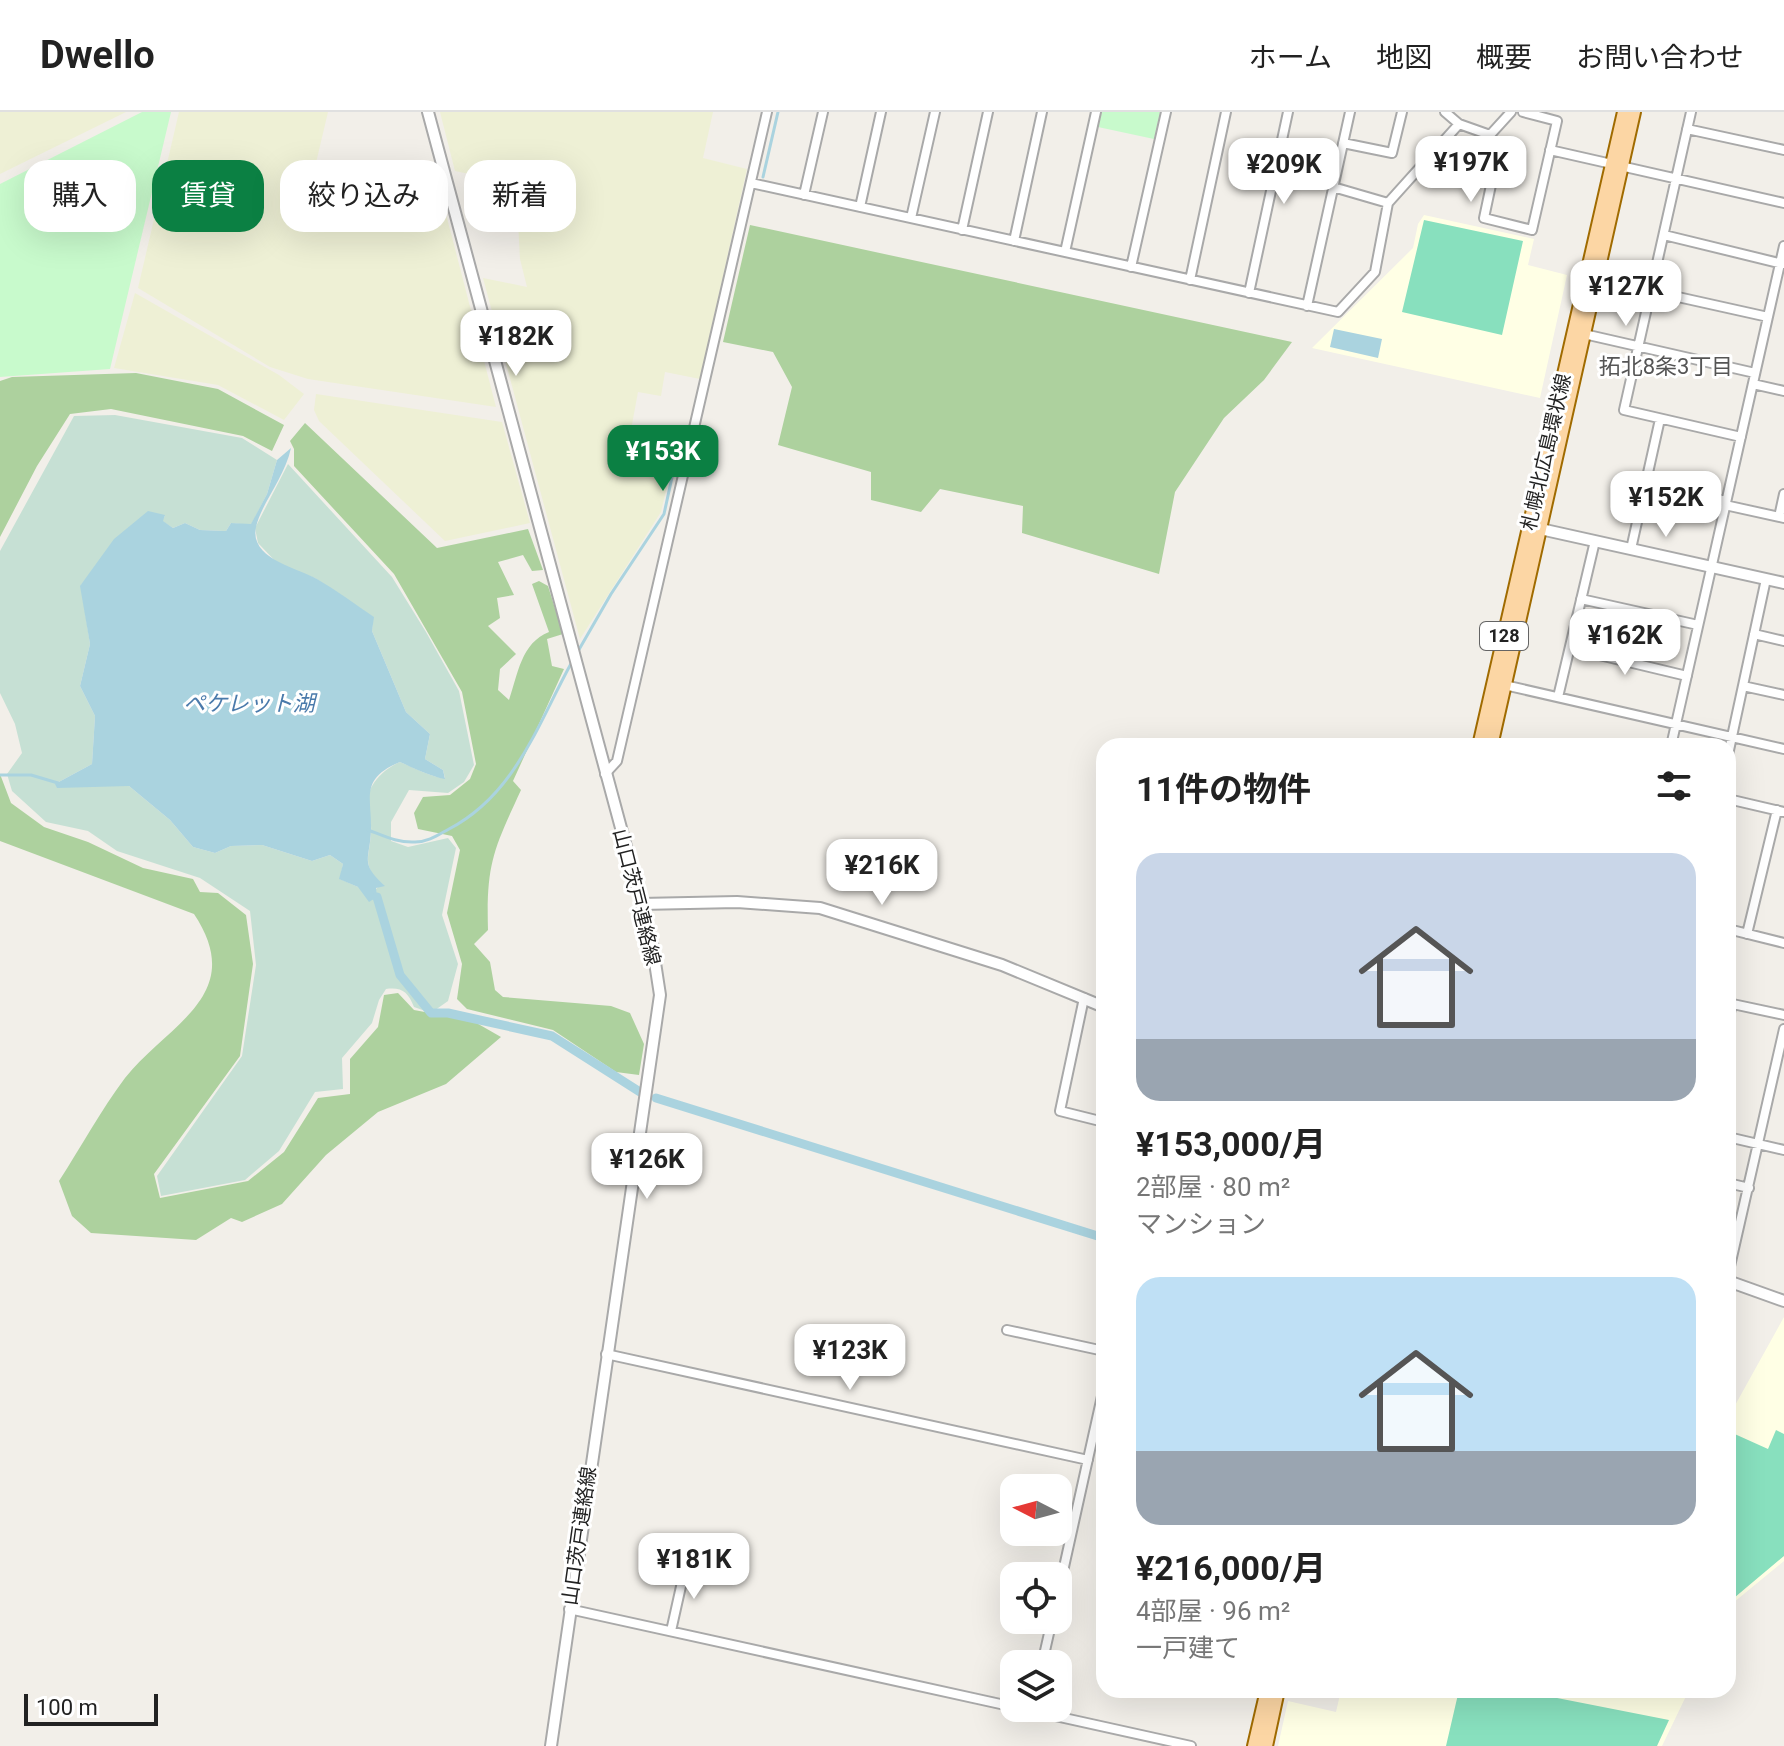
<!DOCTYPE html>
<html lang="ja">
<meta charset="utf-8">
<style>
:root{--surface:#fff;--page:#f6f6f6;--text:#222;--muted:#767676;--line:#e0e0e0;--accent:#0b8043}
body{margin:0;font-family:Roboto,"Noto Sans JP",sans-serif;background:var(--page);color:var(--text);height:100vh;display:flex;flex-direction:column;font-size:30px;white-space:nowrap}
*{box-sizing:border-box;margin:0}
p{font-size:26px;color:var(--muted)}
.icon{flex:none;width:44px;height:44px;fill:none;stroke:currentColor;stroke-width:2;stroke-linecap:round;stroke-linejoin:round}
.map{position:relative;flex:1;overflow:hidden}
.sheet{position:absolute;left:1096px;top:626px;width:640px;height:960px;display:flex;flex-direction:column;background:var(--surface);border-radius:24px;box-shadow:0 8px 32px #0002}
.sheet>*{flex:none}
.top-card{position:absolute;left:24px;top:48px;width:760px;height:72px;display:flex;gap:16px}
.needle{width:52px;rotate:276deg}
.controls{position:absolute;left:1000px;top:1362px;display:grid;gap:16px}
.controls a{display:grid;place-items:center;width:72px;height:72px;border-radius:16px;background:var(--surface);box-shadow:0 8px 32px #0002;font-size:40px}
.scale{position:absolute;left:24px;bottom:20px;width:134px;box-sizing:border-box;padding-left:8px;border:4px solid #222;border-top:0;font-size:22px;line-height:28px;white-space:nowrap;color:#222;-webkit-text-stroke:6px #fff;paint-order:stroke}
.price{position:absolute;translate:-50% -68px;padding:0 18px;border-radius:16px;background:#fff;color:#222;font-size:26px;line-height:52px;filter:drop-shadow(0 2px 4px #0008)}
.price::after{content:'';position:absolute;left:50%;top:48px;width:24px;height:18px;margin-left:-12px;background:inherit;clip-path:polygon(0 0,100% 0,50% 100%)}
.price.on{background:var(--accent);color:#fff}
ul{padding:0;list-style:none}
li{display:grid;align-content:center;gap:16px;height:424px;padding:0 40px}
li span{display:grid;place-items:center;height:248px;border-radius:24px;color:#555}
li>.icon{margin-inline-start:auto}
span .icon{width:144px;height:144px;fill:#fffc;stroke-width:1}
li b{font-size:34px}
h2{display:flex;justify-content:space-between;align-items:center;height:96px;padding:0 40px;font-size:34px}
.pill{padding:0 28px;border-radius:24px;background:var(--surface);box-shadow:0 8px 32px #0002;font-size:28px;line-height:72px}
.pill.on{background:var(--accent);color:#fff}
header{display:flex;align-items:center;gap:48px;box-sizing:border-box;height:112px;padding:0 40px;background:var(--surface);border-bottom:2px solid var(--line)}
header strong{font-size:38px}
nav{display:flex;gap:44px;margin-inline-start:auto;font-size:28px}
.map>svg:first-child{display:block}
.education{fill:#ffffe5}
.farmland{fill:#eef0d5}
.forest{fill:#add19e}
.wetland{fill:#c6e0d4}
.park{fill:#c8facc}
.pitch{fill:#88e0be}
.water{fill:#aad3df}
.lines{fill:none;stroke-linecap:round;stroke-linejoin:round}
.stream{stroke:#aad3df;stroke-width:3}
.canal{stroke:#aad3df;stroke-width:9}
.minor-casing{stroke:#a9a9a9;stroke-width:12}
.tertiary-casing{stroke:#a9a9a9;stroke-width:14}
.primary-casing{stroke:#a06b00;stroke-width:16}
.minor{stroke:#fff;stroke-width:8}
.tertiary{stroke:#fff;stroke-width:10}
.primary{stroke:#fcd6a4;stroke-width:12}
.labels{text-anchor:middle;stroke-width:6;stroke-linejoin:round;paint-order:stroke}
.shield{fill:#fff;stroke:#646464;stroke-width:2}
.shield-label{font-size:18px;font-weight:bold;fill:#222}
.street-label{font-size:20px;fill:#222;stroke:#fff}
.neighbourhood-label{font-size:22px;fill:#555;stroke:#fff}
.water-label{font-size:22px;font-style:italic;fill:#4a7aab;stroke:#fff}
</style>
<header>
<strong>Dwello</strong>
<nav><a>ホーム</a><a>地図</a><a>概要</a><a>お問い合わせ</a></nav>
</header>
<div class="map">
<svg width="1784" height="1634" viewBox="0 0 1784 1634">
<rect width="100%" height="100%" fill="#f2efe9"/>
<!-- education -->
<path class="education" d="M1424,103L1534,127L1528,153L1567,163L1540,286L1312,236L1413,136L1418,112Z
M1784,1205V1449L1728,1495V1306Z
M1341,1578H1689L1662,1634H1278L1288,1589L1336,1600Z"/>
<!-- farmland -->
<path class="farmland" d="M0,0H126L0,62Z
M179,0H328L307,89L439,75L496,295L308,267L270,255L138,176Z
M440,0H713L703,46L747,57L700,267L665,260L661,284L638,280L628,334L674,344L661,400L580,527L483,166L527,175L520,147L515,53L479,64L455,59Z
M135,181L279,263L304,282L284,308L218,273L114,256Z
M316,282L502,310L530,411L445,429L319,309L314,298Z"/>
<!-- forest -->
<path class="forest" d="M750,113L1292,230L1264,268L1224,306L1175,380L1159,462L1022,421L1023,394L940,377L921,400L871,388V360L778,333L792,275L773,240L723,230Z
M136,261L218,277L284,313L272,339L243,324L111,297L70,302L37,354L0,425V269L12,265Z
M305,311L437,436L528,417L543,458L532,459L523,443L498,450L514,483L497,486L500,506L488,514L516,542L500,557L498,578L509,588C518,562 521,531 549,520L532,472L539,469L548,474L563,522L547,527L552,554L564,557L513,669L521,678C494,737 486,751 488,818L474,832L490,850L495,878L503,885L611,894L630,901L644,932L639,963L616,960L553,918L467,897L457,887L462,852L447,801L460,738L452,724L418,717L414,701L423,685L450,683L470,667L476,652L462,580L394,462L294,354V337L290,329Z
M0,662L11,691L44,715L88,730L143,756L193,767L200,780L218,781L246,803L253,852L240,944L154,1062L160,1086L248,1069L284,1040L318,986L350,982V947L378,915L384,883L398,881L414,898L473,909L501,925L446,972L378,1000L326,1043L282,1092L242,1110L231,1106L196,1128L91,1121L72,1104L59,1069C81,1035 101,998 125,966C168,912 248,883 194,802L0,729Z"/>
<!-- wetland -->
<path class="wetland" d="M115,303L242,326L277,348L267,382L251,413L231,411L226,419L200,418L185,411L173,416L162,409L165,404L94,457L81,473L90,532L80,574L95,604L92,652L55,672L129,674L170,708L193,735L215,741L231,734L262,733L312,749L330,743L343,752L340,767L358,775L376,777L380,773C361,749 370,746 371,719C372,711 368,702 367,694C367,673 382,658 400,650C412,655 433,666 445,666L443,658L425,647L430,622L406,600L372,519L373,505L315,466L278,452L258,431L255,416L288,352L392,465L426,520L459,579L474,653L464,670L448,681L409,678L391,710V729L408,735L448,726L456,736L442,803L458,852L448,889L431,901L414,895C408,880 402,875 386,877L379,888L372,911L342,946L343,977L315,980L279,1039L245,1068L161,1084L157,1064L242,944L256,853L250,799L200,766L117,739L88,719L46,710L12,679L7,662L22,641L15,612L0,581V439L74,304Z"/>
<!-- park -->
<path class="park" d="M142,0H171L110,257L0,265V72Z
M1102,0H1160L1154,27L1098,15Z"/>
<!-- pitch -->
<path class="pitch" d="M1424,108L1523,129L1502,223L1402,200Z
M1776,1318L1784,1322V1444L1728,1491V1319L1768,1337Z
M1459,1578H1516L1669,1608L1657,1634H1446Z"/>
<!-- water -->
<path class="water" d="M1334,217L1382,227L1378,246L1330,235Z
M291,336C285,365 261,392 256,415C249,447 298,456 317,467C336,478 355,492 374,505L372,519L406,600L430,622L425,647L443,658L445,667C432,665 413,656 400,650C359,667 372,686 371,718C370,748 359,750 385,774L376,776L377,785L369,790L358,775L339,767L343,752L330,743L312,749L262,733L231,734L215,741L193,735L170,708L129,674L57,676L55,672L92,652L95,604L80,574L90,532L80,474L114,427L148,399L165,403L163,409L173,416L185,411L200,418L226,419L231,411L251,412L267,382L277,348Z"/>
<g class="lines">
<!-- stream -->
<path class="stream" d="M763,65L778,0
M577,541L611,482L664,402L676,347
M0,663H31L58,671
M368,718C384,724 398,731 415,730C428,730 438,723 449,717C516,682 538,611 573,548"/>
<!-- canal -->
<path class="canal" d="M377,785L400,863L431,901H448L552,924L640,980
M656,986L1104,1126"/>
<!-- minor casing -->
<g class="minor-casing">
<path id="minor" d="M1445,0L1459,12L1490,23L1498,40L1484,106L1532,118L1557,9L1523,0
M1691,0L1624,298L1741,325
M1687,17L1784,38
M1490,23L1511,0
M1343,31L1392,41L1402,0
M1550,38L1784,91
M751,71L1338,200L1375,160L1388,91L1459,12
M1333,75L1388,91
M804,83L823,0
M860,95L881,0
M911,106L935,0
M962,118L988,0
M1664,123L1783,152
M1014,129L1042,0
M1065,140L1096,0
M1131,155L1166,0
M1190,168L1226,0
M1651,179L1768,205
M1249,181L1288,0
M1307,194L1350,0
M1584,222L1755,261
M1753,272L1784,279
M1646,371L1726,389
M1725,393L1784,406
M1779,405L1784,382
M1631,437L1660,307
M1581,487L1698,513
M1754,522L1784,529
M1570,536L1687,564
M1500,572L1784,637
M1743,574L1784,583
M1558,585L1595,429
M1671,634L1784,134
M1728,643L1766,467
M605,662L617,649L767,0
M1728,687L1784,700
M1728,817L1784,831
M1747,822L1777,698
M1084,886L1060,999L1104,1010
M1728,891L1784,903
M1728,909L1732,892
M1728,1025L1784,1038
M1728,1071L1749,1076
M1728,1163L1784,917
M1007,1218L1104,1239
M606,1242L1088,1348
M1058,1482L1104,1275
M569,1497L1014,1595
M671,1519L686,1452
M1042,1552L1052,1508
M1019,1596L1191,1634"/>
</g>
<!-- tertiary casing -->
<g class="tertiary-casing">
<path id="tertiary" d="M428,0L652,831L660,883L551,1634
M1536,416L1784,471
M641,792L737,790L820,796L1002,853L1104,895
M1728,1169L1784,1189"/>
</g>
<!-- primary casing -->
<g class="primary-casing">
<path id="primary" d="M1479,634L1624,0
M1491,634L1634,0
M1254,1634L1267,1578
M1266,1634L1278,1578"/>
</g>
<!-- minor -->
<use href="#minor" class="minor"/>
<!-- tertiary -->
<use href="#tertiary" class="tertiary"/>
<!-- primary -->
<use href="#primary" class="primary"/>
</g>
<g class="labels">
<!-- shield labels -->
<rect class="shield" x="1480" y="510" width="48" height="28" rx="6"/>
<g class="shield-label">
<text x="1504" y="530">128</text>
</g>
<!-- street labels -->
<g class="street-label">
<text transform="translate(1546 340) rotate(-77)" y="7">札幌北広島環状線</text>
<text transform="translate(637 785) rotate(76)" y="7">山口茨戸連絡線</text>
<text transform="translate(579 1424) rotate(-82)" y="7">山口茨戸連絡線</text>
</g>
<!-- neighbourhood labels -->
<g class="neighbourhood-label">
<text x="1666" y="262">拓北8条3丁目</text>
</g>
<!-- water labels -->
<g class="water-label">
<text x="249" y="599">ペケレット湖</text>
</g>
</g>
</svg>
<div class="controls">
<a><svg class="needle" viewBox="-14 -14 28 28"><path d="M0-13l5 13h-10z" fill="#e53935"/><path d="M0 13l5-13h-10z" fill="#767676"/></svg></a>
<a><svg class="icon" aria-label="locate" viewBox="0 0 24 24"><circle cx="12" cy="12" r="6"/><path d="M12 2v4M12 18v4M2 12h4M18 12h4"/></svg></a>
<a><svg class="icon" aria-label="layers" viewBox="0 0 24 24"><path d="M12 4l9 5-9 5-9-5zM3 14l9 5 9-5"/></svg></a>
</div>
<div class="scale">100 m</div>
<b class="price" style="left:1471px;top:92px">¥197K</b>
<b class="price" style="left:1284px;top:94px">¥209K</b>
<b class="price" style="left:1626px;top:216px">¥127K</b>
<b class="price" style="left:516px;top:266px">¥182K</b>
<b class="price on" style="left:663px;top:381px">¥153K</b>
<b class="price" style="left:1666px;top:427px">¥152K</b>
<b class="price" style="left:1625px;top:565px">¥162K</b>
<b class="price" style="left:882px;top:795px">¥216K</b>
<b class="price" style="left:647px;top:1089px">¥126K</b>
<b class="price" style="left:850px;top:1280px">¥123K</b>
<b class="price" style="left:694px;top:1489px">¥181K</b>
<div class="top-card">
<a class="pill">購入</a>
<a class="pill on">賃貸</a>
<a class="pill">絞り込み</a>
<a class="pill">新着</a>
</div>
<section class="sheet">
<h2>11件の物件<svg class="icon" aria-label="filters" viewBox="0 0 24 24"><path d="M4 7h16M4 17h16"/><circle cx="9" cy="7" r="2"/><circle cx="15" cy="17" r="2"/></svg></h2>
<ul>
<li><span style="background:linear-gradient(#c9d6e8 75%,#9aa5b1 0)"><svg class="icon" aria-label="home" viewBox="0 0 24 24"><path d="M3 11l9-7 9 7M6 9v11h12V9"/></svg></span><div><b>¥153,000/月</b><p>2部屋 · 80 m²</p><p>マンション</p></div></li>
<li><span style="background:linear-gradient(#bfe0f5 70%,#9aa5b1 0)"><svg class="icon" aria-label="home" viewBox="0 0 24 24"><path d="M3 11l9-7 9 7M6 9v11h12V9"/></svg></span><div><b>¥216,000/月</b><p>4部屋 · 96 m²</p><p>一戸建て</p></div></li>
</ul>
</section>
</div>
